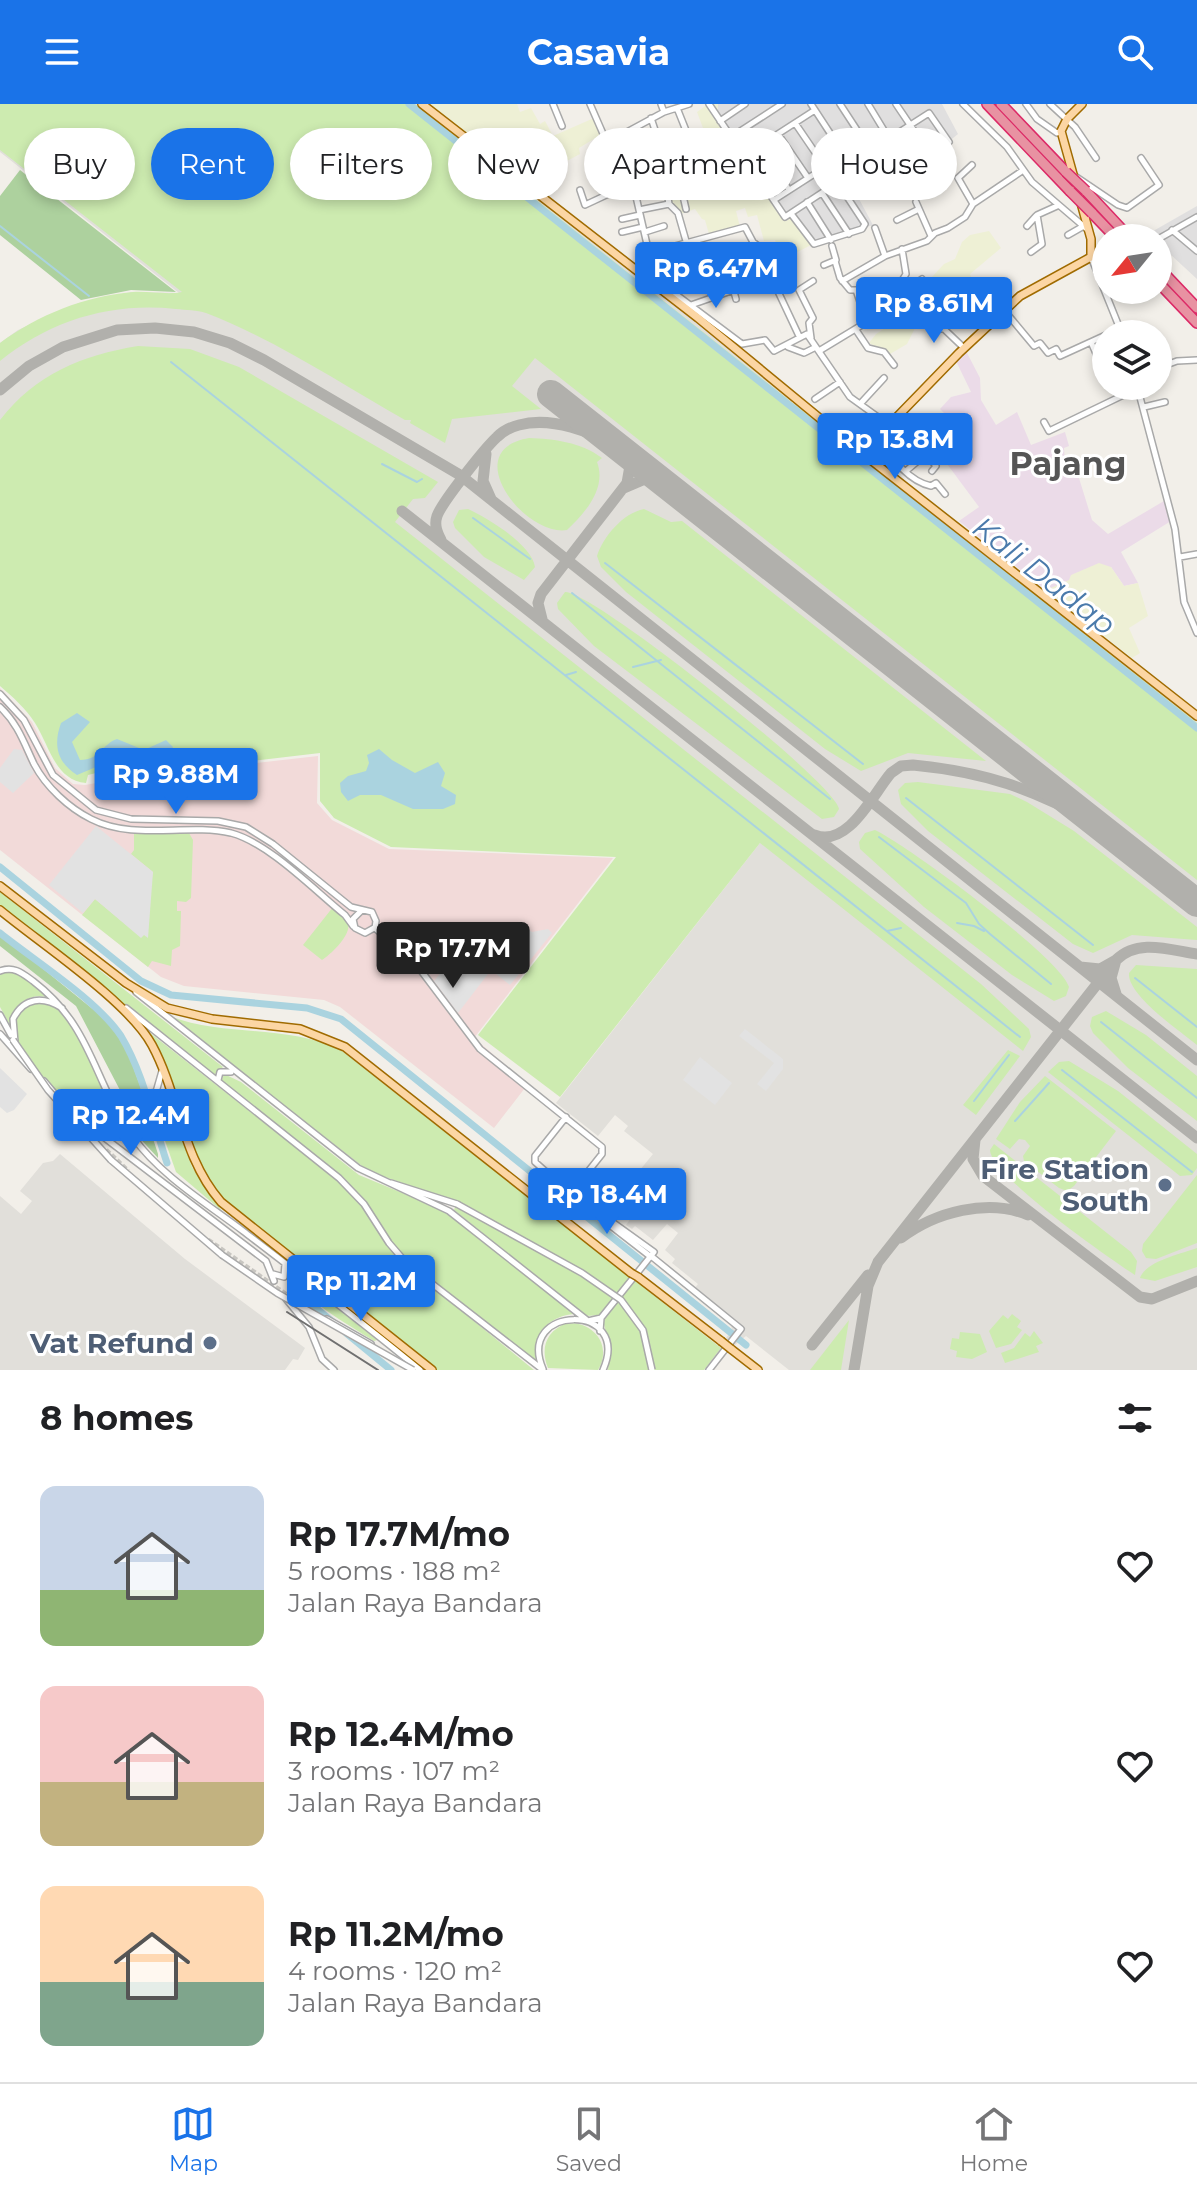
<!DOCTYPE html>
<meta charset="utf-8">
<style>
:root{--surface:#fff;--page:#f6f6f6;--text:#202124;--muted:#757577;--line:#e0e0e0;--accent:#1a73e8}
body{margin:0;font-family:Montserrat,sans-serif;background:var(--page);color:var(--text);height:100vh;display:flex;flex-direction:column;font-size:30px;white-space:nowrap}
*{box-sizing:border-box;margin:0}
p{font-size:26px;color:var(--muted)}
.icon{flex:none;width:44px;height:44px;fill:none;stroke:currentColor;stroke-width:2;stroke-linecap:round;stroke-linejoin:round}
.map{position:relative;height:1266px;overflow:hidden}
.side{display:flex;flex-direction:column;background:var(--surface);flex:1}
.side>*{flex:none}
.banner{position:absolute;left:24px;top:24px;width:1150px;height:72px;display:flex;gap:16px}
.needle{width:52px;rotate:240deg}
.tools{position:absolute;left:1092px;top:120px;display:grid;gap:16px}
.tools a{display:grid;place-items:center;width:80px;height:80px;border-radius:50%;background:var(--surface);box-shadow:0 4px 12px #0003;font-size:40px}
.price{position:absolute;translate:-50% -68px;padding:0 18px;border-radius:8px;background:var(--accent);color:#fff;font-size:26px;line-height:52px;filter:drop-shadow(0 2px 4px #0008)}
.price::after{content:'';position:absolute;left:50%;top:48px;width:24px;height:18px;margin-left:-12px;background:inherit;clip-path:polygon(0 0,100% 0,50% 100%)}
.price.current{background:#222;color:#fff}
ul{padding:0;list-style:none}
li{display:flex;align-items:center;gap:24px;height:200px;padding:0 40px}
li span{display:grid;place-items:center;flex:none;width:224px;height:160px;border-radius:16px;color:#555}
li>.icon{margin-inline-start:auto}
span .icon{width:96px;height:96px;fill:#fffc;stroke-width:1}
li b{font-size:34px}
h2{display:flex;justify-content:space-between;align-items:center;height:96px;padding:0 40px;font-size:34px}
.pill{padding:0 28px;border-radius:36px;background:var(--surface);box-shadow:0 4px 12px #0003;font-size:28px;line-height:72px}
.pill.current{background:var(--accent);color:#fff}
header{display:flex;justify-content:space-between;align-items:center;height:104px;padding:0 40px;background:var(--accent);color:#fff;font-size:36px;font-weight:700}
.menu{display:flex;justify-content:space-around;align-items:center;height:112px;border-top:2px solid var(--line);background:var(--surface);font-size:22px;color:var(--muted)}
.menu a{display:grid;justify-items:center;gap:4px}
.menu .current{color:var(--accent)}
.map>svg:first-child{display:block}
.residential{fill:#e0dfdf}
.commercial{fill:#f2dad9}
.industrial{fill:#ebdbe8}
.airport{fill:#e1dfda}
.farmland{fill:#eef0d5}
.grass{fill:#cdebb0}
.forest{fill:#add19e}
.pitch{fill:#88e0be}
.parking{fill:#e2e2e2}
.water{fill:#aad3df}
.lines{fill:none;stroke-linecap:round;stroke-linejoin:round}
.stream{stroke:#aad3df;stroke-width:2}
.river{stroke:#aad3df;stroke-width:7}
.taxiway{stroke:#b1b0ac;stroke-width:11}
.runway{stroke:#b1b0ac;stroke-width:28}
.minor-tunnel{stroke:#c8c6c1;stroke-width:5;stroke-dasharray:5 2.5;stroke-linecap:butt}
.minor-casing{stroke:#a9a9a9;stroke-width:8}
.major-casing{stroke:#a06b00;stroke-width:10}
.highway-casing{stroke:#dc2a67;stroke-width:12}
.minor{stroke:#fff;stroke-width:5}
.major{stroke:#fcd6a4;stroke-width:7}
.highway{stroke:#e892a2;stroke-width:9}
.tram{stroke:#707070;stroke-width:2}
.minor-bridge-casing{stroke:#a9a9a9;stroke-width:8;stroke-linecap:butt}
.major-bridge-casing{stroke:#a06b00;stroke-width:10;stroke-linecap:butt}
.highway-bridge-casing{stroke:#dc2a67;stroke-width:12;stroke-linecap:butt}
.minor-bridge{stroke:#fff;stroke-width:5}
.major-bridge{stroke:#fcd6a4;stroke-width:7}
.highway-bridge{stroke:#e892a2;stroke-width:9}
.service-dot{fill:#5c6f8a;stroke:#fff;stroke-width:3}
.labels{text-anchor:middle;stroke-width:6;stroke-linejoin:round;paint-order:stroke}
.service-label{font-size:28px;font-weight:bold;fill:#4e5e75;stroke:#fff;text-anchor:end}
.water-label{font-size:30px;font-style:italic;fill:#4a7aab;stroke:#fff}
.quarter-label{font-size:32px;font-weight:bold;fill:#555;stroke:#fff}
</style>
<header><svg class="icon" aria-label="menu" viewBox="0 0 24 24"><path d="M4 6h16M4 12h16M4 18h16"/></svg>Casavia<svg class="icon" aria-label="search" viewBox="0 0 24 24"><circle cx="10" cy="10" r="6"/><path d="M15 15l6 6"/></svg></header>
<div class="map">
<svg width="1197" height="1266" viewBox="0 0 1197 1266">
<rect width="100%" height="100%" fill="#f2efe9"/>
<!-- residential -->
<path class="residential" d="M718,0H942L958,30L937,47L946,60L923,78L915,73L851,80L873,121L811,141L792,114L787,118L717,12Z
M1197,102V175L1158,139V134L1148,130Z"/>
<!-- commercial -->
<path class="commercial" d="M0,584L32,618L55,664L73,680L85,681L123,674L318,652L317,699L332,716L389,745L613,754L474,934L528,980L494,1024L340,903L324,896L184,882L161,873L0,746Z"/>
<!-- industrial -->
<path class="industrial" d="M966,247L980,274L981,296L996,321L1017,308L1031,341L1065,328L1069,342L1064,344L1065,359L1074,358L1092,416L1108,430L1164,397L1171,417L1121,448L1138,479L1124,482L1111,463L1046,486L959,417L979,403L933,341L959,324L940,305L951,293L971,288L956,257Z"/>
<!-- airport -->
<path class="airport" d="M0,0H419L792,293V300L795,298L857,351H862L1197,615V1266H789L746,1232L735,1241L726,1234L732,1226L731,1221L692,1188L698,1180L672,1159L675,1155L665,1146L678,1129L667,1120L653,1136L635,1122L632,1125L626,1121L631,1114L613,1099L653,1050L624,1027L628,1022L615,1011L598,1032L556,999L760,739L0,329V239L18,226L79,199L132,188L179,189L0,48Z
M60,1050L185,1155L305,1244L298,1256L293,1255L285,1266H0V1092L21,1110L32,1097L20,1087L43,1059L53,1057Z"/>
<!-- farmland -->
<path class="farmland" d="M425,0H517L520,8L531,4L540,20L545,17L553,32L594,14L602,30L579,44L580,50L563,59L557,49L541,56L548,74L527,76Z
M708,0H718L717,12L786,117L792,114L811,141L782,156L775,136L764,137L757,111L748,113L745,104L736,107L740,123L709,130L705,116L702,115L695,105L680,110L669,98L652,91L648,76L673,67L663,46L681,37L687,44L694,41L690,31L703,24L697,8Z
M989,127L1001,144L970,170L975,186L958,198L933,208L915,224L907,240L890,250L869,239L876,230L913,206L919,208L926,206L933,187L931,174L944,160L955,155L962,138L970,131Z
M1099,459L1111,463L1124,482L1138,479L1148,512L1129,524L1140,549L1132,554L1046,486L1069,476L1071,471Z"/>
<!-- grass -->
<path class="grass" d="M0,0H415L1197,619V776L535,254L512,282L541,305L452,315L445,339L410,319L411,316H405C340,279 276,236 206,209C197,206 186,206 176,205C111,198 51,216 0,257V239C38,211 85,192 133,188C149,187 168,191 182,188L0,46Z
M138,242L190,245L239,263L438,378L425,394L413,395L395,418L981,880L1029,925L1031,933L1023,947L760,739L560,993L478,931L616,753L391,743L334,714L320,697V649L123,672L104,667L88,671L86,679C55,676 50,643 35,619C26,605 13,593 0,582V316C36,270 82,251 138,242Z
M529,334C554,335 581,338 602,354L597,358C607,384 585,409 567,426C525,433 457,346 529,334Z
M468,405C488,414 532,441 535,463L524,476L484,453L455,424L453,418L459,406Z
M644,405L671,418L682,417L986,657L908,649L861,667L825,645L626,488L601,463L597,452C603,433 623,409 644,405Z
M565,488C590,485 836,679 839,705L834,713L822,715L594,542L558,505L557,499Z
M918,678L1010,690L1027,698L1074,727L1197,823V836L1132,831L1093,849L1073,840L928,727L901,700L898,686L905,679Z
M875,726C907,741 1061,854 1069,883L1066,892L1054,897L1012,871L924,803L860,745L859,738L865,729Z
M134,727L189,729L193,736L191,794L186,798L177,797V807H181L180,842L172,846L171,862L152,857L148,863L82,811L95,795L141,833L153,768L131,750L134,746Z
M0,788L223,963L213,972L0,802Z
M333,803C338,807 346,812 348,818C352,831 331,850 322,856L303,841Z
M1136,861L1197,865V941C1180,927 1127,891 1129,869Z
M10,867L21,871L54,895C32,887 14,897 10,921L0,903V870Z
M34,898C79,896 97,968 113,1001L114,1009L108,1021L96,1025L86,1020C67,999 14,950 15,922C15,909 24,904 34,898Z
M1106,907L1146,931L1197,972V1017L1128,964L1093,929L1090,922L1092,913Z
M170,912C225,934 287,919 342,947L631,1174L601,1211L586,1212L454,1106L457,1098L382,1072L362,1062Z
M145,925L341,1079L356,1094L399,1156L534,1266H437L228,1101L200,1066Z
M1008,946L1020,952L976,1011L963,1001Z
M1069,957L1118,987L1197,1050V1064L1192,1071L1180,1072L1048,968L1059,958Z
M224,970L241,978L359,1071L441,1105L573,1207L574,1210C548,1212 531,1232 537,1258L417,1167L393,1142L352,1083L221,978Z
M1045,972L1116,1027L1074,1082L1067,1087L1059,1084L1024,1057L1023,1052L1030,1042L1025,1036L1019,1035L1010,1045L996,1035L1020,998Z
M161,992L169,999L192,1063L222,1107L176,1068L150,994Z
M994,1040L1131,1148L1137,1157L1135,1171C1109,1154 991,1072 990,1046Z
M1197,1071V1139L1156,1155L1146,1154L1142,1147L1143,1140Z
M1197,1144V1163L1155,1177L1140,1174C1146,1157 1181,1150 1197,1144Z
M291,1167L377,1236L374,1237C349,1221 296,1192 291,1167Z
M634,1176L721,1244L704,1266H608L610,1243L603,1217Z
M1012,1210L1021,1217L1017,1223L1022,1226L1011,1240L996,1244L989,1227L1003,1211L1008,1215Z
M849,1216L841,1266H810Z
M567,1219C593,1217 613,1241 598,1266L548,1264C540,1244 546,1227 567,1219Z
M1034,1227L1043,1239L1036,1242L1039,1248L1005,1259L1001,1249L1014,1244L1025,1229L1030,1233Z
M960,1228L980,1230L987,1248L972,1255L956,1253L957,1247L950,1245L952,1234L959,1235Z"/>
<!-- forest -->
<path class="forest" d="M20,66L176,188L131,186L81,196L0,131V92Z
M0,830L105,915L126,943L143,990L130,994L122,990L76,902L0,842Z
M141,998L158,1050V1054L135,1029L128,1015L135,1000Z"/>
<!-- pitch -->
<path class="pitch" d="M870,24L884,45L856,63L843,43Z"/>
<!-- parking -->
<path class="parking" d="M14,645L22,646L34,669L13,689L0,678V664Z
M96,722L153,768L148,834L144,831L141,834L95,795L83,809L49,781Z
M467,818L519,819L532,828L548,825L552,829L510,881L491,866L458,909L434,877L462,843L442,825Z
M745,925L783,955V965L766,987L757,980L774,959L739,932Z
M700,953L732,979L715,1001L683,976Z
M0,964L27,990L14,1006L7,1009L0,1003Z"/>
<!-- water -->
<path class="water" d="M77,609L90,618L72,638L80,656C100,656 102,640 117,635L144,646L166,636L173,643L169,653L159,657L135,660L115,655L77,671C57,658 53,641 61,619Z
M379,645L392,656L415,669L438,658L445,669L441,682L456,691L455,700L443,705H413L381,691H360L348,697L341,688L340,679L348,672L366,667L369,659L367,651Z"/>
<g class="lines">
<!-- stream -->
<path class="stream" d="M0,122L89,192
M171,258L1020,933
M382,360L417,378L422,375
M473,414L530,455
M605,459L863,660
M572,489L830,695
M633,563L661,556
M566,571L576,568
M906,694L1093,841
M879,733L966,799L979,820L990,830
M957,819L974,822L984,827
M887,827L901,824
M990,830L1051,880
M1135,874L1197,923
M1101,918L1197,994
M1062,966L1192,1068
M974,997L1009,951
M1015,1017L1049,979"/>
<!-- river -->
<path class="river" d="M409,0L1197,624
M0,763L141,877L171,891L307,904L341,915L746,1241
M0,829C35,857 97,896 121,932C144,970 153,1018 167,1059
M293,1185L334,1219
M346,1229L391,1266"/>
<!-- taxiway -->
<path class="taxiway" d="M0,286L29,262L63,243L117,226L155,224L194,228L230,239L264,256L460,371L1197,956
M486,350L483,377L491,395
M624,384L645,375L666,380
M402,407L1197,1034
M441,436C437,428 434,421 437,412C442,398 485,344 497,333C503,327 511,323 519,321C552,312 592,328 620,344
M542,515L538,499L541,490L627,379L630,362L621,345
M815,731C848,744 873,690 891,669L901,662L913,661C985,668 1031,684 1095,719
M1080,863L1100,865L1116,856L1111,874L1116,890
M975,1036L973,1055L983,1072L1140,1193L1152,1195L1197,1177
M901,1134C935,1108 988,1094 1028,1111
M812,1241L868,1171
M854,1266L868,1182L878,1158L1116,856C1138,834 1170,846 1197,850"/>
<!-- runway -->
<path class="runway" d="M551,290L1197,799"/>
<!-- minor-tunnel -->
<path class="minor-tunnel" d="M106,1046L128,1067
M208,1136L294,1196"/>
<!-- minor casing -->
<g class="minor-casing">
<path id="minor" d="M553,0L562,22
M590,0L604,32L613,35L634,84L649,149L745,123L753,138L762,145L767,164L799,232
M661,0L664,8
M709,0L785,113L855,67
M811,0L860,75
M840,0L857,26
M868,0L919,84
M896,0L927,46
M963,0L1007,43L1032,78L1088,126
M1026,0L1037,15L1057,29L1061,27
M1050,0L1075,23L1096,54
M677,4L687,29
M651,14L655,26
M720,17L745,0
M795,19L825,63
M778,30L808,74
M731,33L782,0
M890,34L929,9L949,38
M614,35L664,8L689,0
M760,41L789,86
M744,52L815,6
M972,61L958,74L973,100
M1075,72L1118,101L1127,104L1159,81L1141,54
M612,73L627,68
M665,76L669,100
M634,84L675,75L680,79L686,105
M580,86L585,101L632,79
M822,89L849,130
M774,96L844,51
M807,98L831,136
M916,98L931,132
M639,106L669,100L678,109L686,137
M792,111L814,140L862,125L865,120L838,79
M622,115L640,111
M897,116L919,105
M1027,122L1036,112
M875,124L885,152
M1172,126L1197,147
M622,128L643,123
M645,128L664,122
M1068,131L1082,123
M1160,134L1197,113
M1031,148L1042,140L1037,111L1057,102
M650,149V168L654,174L742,240L765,236L774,247L807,230L850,293L889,321
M1091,153L1122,230
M835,157L840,174L850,186H856L862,204L872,215
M824,161L836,156L832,142
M727,162L736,195
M723,177L754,168
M842,177L885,152L927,137L935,129L948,124L965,113L973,100L1022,67
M901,181L931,225H944L964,244
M875,185L882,199
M905,187L922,175
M691,201L734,186
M1004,206L1034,242L1040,239L1048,249L1056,245L1060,252L1106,231
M856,226L868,244L884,248L894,261
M811,234L809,219L813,214L799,186L813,177
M1091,238L1104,268
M788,243L804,249L816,243
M819,247L880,210V201L891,194L906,170L902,145
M1158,264L1177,257L1197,256
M1137,282L1175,425L1184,498L1197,529
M815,295L840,278
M861,299L884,274
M1144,303L1165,298
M1044,318L1049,327L1138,284
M877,333C891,352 907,377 931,382L936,379L945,390
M906,367L926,350L936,362L932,367
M1180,453L1197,450
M0,590L24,616L53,671L96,706L131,715L218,717L246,723L273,740L351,803L372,808L376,817L375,824
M0,603C18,620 24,639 34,660C46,683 69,704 91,715C134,737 186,719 231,729C269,739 314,786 345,811L353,822
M362,806L353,815L355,824L365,829L374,824
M375,824L416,860L480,945L602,1043V1050L571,1089
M0,867C14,862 22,869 33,877C94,924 92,976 133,1033C160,1071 206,1099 243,1127C303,1173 362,1218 420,1266
M136,888L358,1064L449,1107L588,1217L601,1214
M126,904L339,1074L364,1100L389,1139L408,1161L543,1266
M0,911L11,931
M0,930L31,965
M15,938L13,915C24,893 43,892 62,904
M218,976L220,968H231
M44,977L61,997
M156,988L162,967
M566,1013L535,1052V1058L579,1097L651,1153
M125,1017C128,997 157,976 172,998
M80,1020C92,1027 100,1030 112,1021L116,1007
M97,1028L266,1157L274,1177
M111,1056L222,1151
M391,1079L457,1100
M576,1092L654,1148L601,1214L600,1227
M651,1152L741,1225L709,1266
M273,1170L284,1173L285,1160
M286,1195L309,1223L322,1255L334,1266
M327,1215L371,1240
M543,1265C515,1200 633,1198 603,1266"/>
</g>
<!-- major casing -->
<g class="major-casing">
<path id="major" d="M422,0L698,214L862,349L1197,612
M862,349L959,249L1020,192L1091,153V135L1061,27L1067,15L1082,0
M0,782L126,879L167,904L212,915L300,925L345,943L631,1169
M0,806C41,840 128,897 152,941C180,993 181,1052 221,1098L432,1266
M638,1173L721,1237
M731,1245L758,1266"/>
</g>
<!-- highway casing -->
<g class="highway-casing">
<path id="highway" d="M987,0L1070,87
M1001,0L1066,68
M1086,87L1130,134
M1092,109L1116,134
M1158,163L1197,204
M1158,178L1197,219"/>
</g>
<!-- minor -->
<use href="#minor" class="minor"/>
<!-- major -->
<use href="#major" class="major"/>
<!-- highway -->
<use href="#highway" class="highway"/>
<!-- tram -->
<path class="tram" d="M287,1208L378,1266"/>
<!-- minor-bridge casing -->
<g class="minor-bridge-casing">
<path id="minor-bridge" d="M13,936L48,986L111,1056
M457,1100L582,1169L621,1196L643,1226L652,1266
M222,1151L277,1189L413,1266"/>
</g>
<!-- major-bridge casing -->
<g class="major-bridge-casing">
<path id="major-bridge" d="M631,1169L638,1173
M721,1237L731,1245"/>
</g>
<!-- highway-bridge casing -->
<g class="highway-bridge-casing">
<path id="highway-bridge" d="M1066,68L1086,87
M1070,87L1092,109"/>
</g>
<!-- minor-bridge -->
<use href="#minor-bridge" class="minor-bridge"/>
<!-- major-bridge -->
<use href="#major-bridge" class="major-bridge"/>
<!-- highway-bridge -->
<use href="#highway-bridge" class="highway-bridge"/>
</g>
<!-- markers -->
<g class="service-dot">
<circle cx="1165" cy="1081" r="8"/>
<circle cx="210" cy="1239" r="8"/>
</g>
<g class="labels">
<!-- service labels -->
<g class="service-label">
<text x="1149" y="1075">Fire Station<tspan x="1149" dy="32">South</tspan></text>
<text x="194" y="1249">Vat Refund</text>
</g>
<!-- water labels -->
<g class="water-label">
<text transform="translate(1044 472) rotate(38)" y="10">Kali Dadap</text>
</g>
<!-- quarter labels -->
<g class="quarter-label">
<text x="1068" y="371">Pajang</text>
</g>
</g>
</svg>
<div class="tools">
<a><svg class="needle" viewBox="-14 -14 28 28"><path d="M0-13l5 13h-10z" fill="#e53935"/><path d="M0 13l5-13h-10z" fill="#757577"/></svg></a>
<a><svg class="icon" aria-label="layers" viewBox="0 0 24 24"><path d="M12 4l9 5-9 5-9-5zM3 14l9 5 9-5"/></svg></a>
</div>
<b class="price" style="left:716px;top:206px">Rp 6.47M</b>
<b class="price" style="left:934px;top:241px">Rp 8.61M</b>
<b class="price" style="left:895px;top:377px">Rp 13.8M</b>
<b class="price" style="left:176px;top:712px">Rp 9.88M</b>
<b class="price current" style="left:453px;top:886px">Rp 17.7M</b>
<b class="price" style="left:131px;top:1053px">Rp 12.4M</b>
<b class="price" style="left:607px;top:1132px">Rp 18.4M</b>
<b class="price" style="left:361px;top:1219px">Rp 11.2M</b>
<div class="banner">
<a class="pill">Buy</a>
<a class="pill current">Rent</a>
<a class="pill">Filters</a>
<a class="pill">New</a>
<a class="pill">Apartment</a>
<a class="pill">House</a>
</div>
</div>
<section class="side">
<h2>8 homes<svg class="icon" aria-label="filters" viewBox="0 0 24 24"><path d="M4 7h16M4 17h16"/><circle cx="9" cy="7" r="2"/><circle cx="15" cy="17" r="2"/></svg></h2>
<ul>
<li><span style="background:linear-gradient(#c9d6e8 65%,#8fb573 0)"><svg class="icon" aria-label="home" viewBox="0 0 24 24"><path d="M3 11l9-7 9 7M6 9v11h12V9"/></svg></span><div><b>Rp 17.7M/mo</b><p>5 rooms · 188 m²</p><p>Jalan Raya Bandara</p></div><svg class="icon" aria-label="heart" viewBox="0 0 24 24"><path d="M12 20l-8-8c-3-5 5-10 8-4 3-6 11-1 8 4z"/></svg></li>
<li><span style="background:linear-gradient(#f6c9c9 60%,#c2b280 0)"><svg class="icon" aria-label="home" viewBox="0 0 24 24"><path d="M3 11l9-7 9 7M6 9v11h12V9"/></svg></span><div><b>Rp 12.4M/mo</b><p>3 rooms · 107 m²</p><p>Jalan Raya Bandara</p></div><svg class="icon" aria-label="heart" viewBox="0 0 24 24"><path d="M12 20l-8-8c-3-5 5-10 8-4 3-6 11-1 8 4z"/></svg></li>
<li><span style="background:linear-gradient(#ffd9b3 60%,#7fa58c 0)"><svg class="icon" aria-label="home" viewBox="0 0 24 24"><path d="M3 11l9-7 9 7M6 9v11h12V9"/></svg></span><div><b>Rp 11.2M/mo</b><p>4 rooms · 120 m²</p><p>Jalan Raya Bandara</p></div><svg class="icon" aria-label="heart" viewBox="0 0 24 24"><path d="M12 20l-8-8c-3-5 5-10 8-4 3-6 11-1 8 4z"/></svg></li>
</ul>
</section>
<nav class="menu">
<a class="current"><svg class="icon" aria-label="map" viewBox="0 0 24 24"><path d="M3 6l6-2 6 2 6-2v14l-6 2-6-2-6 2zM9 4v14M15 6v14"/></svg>Map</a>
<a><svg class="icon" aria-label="saved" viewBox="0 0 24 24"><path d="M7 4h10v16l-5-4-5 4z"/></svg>Saved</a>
<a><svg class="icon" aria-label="home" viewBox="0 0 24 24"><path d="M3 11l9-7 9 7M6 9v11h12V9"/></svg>Home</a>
</nav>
